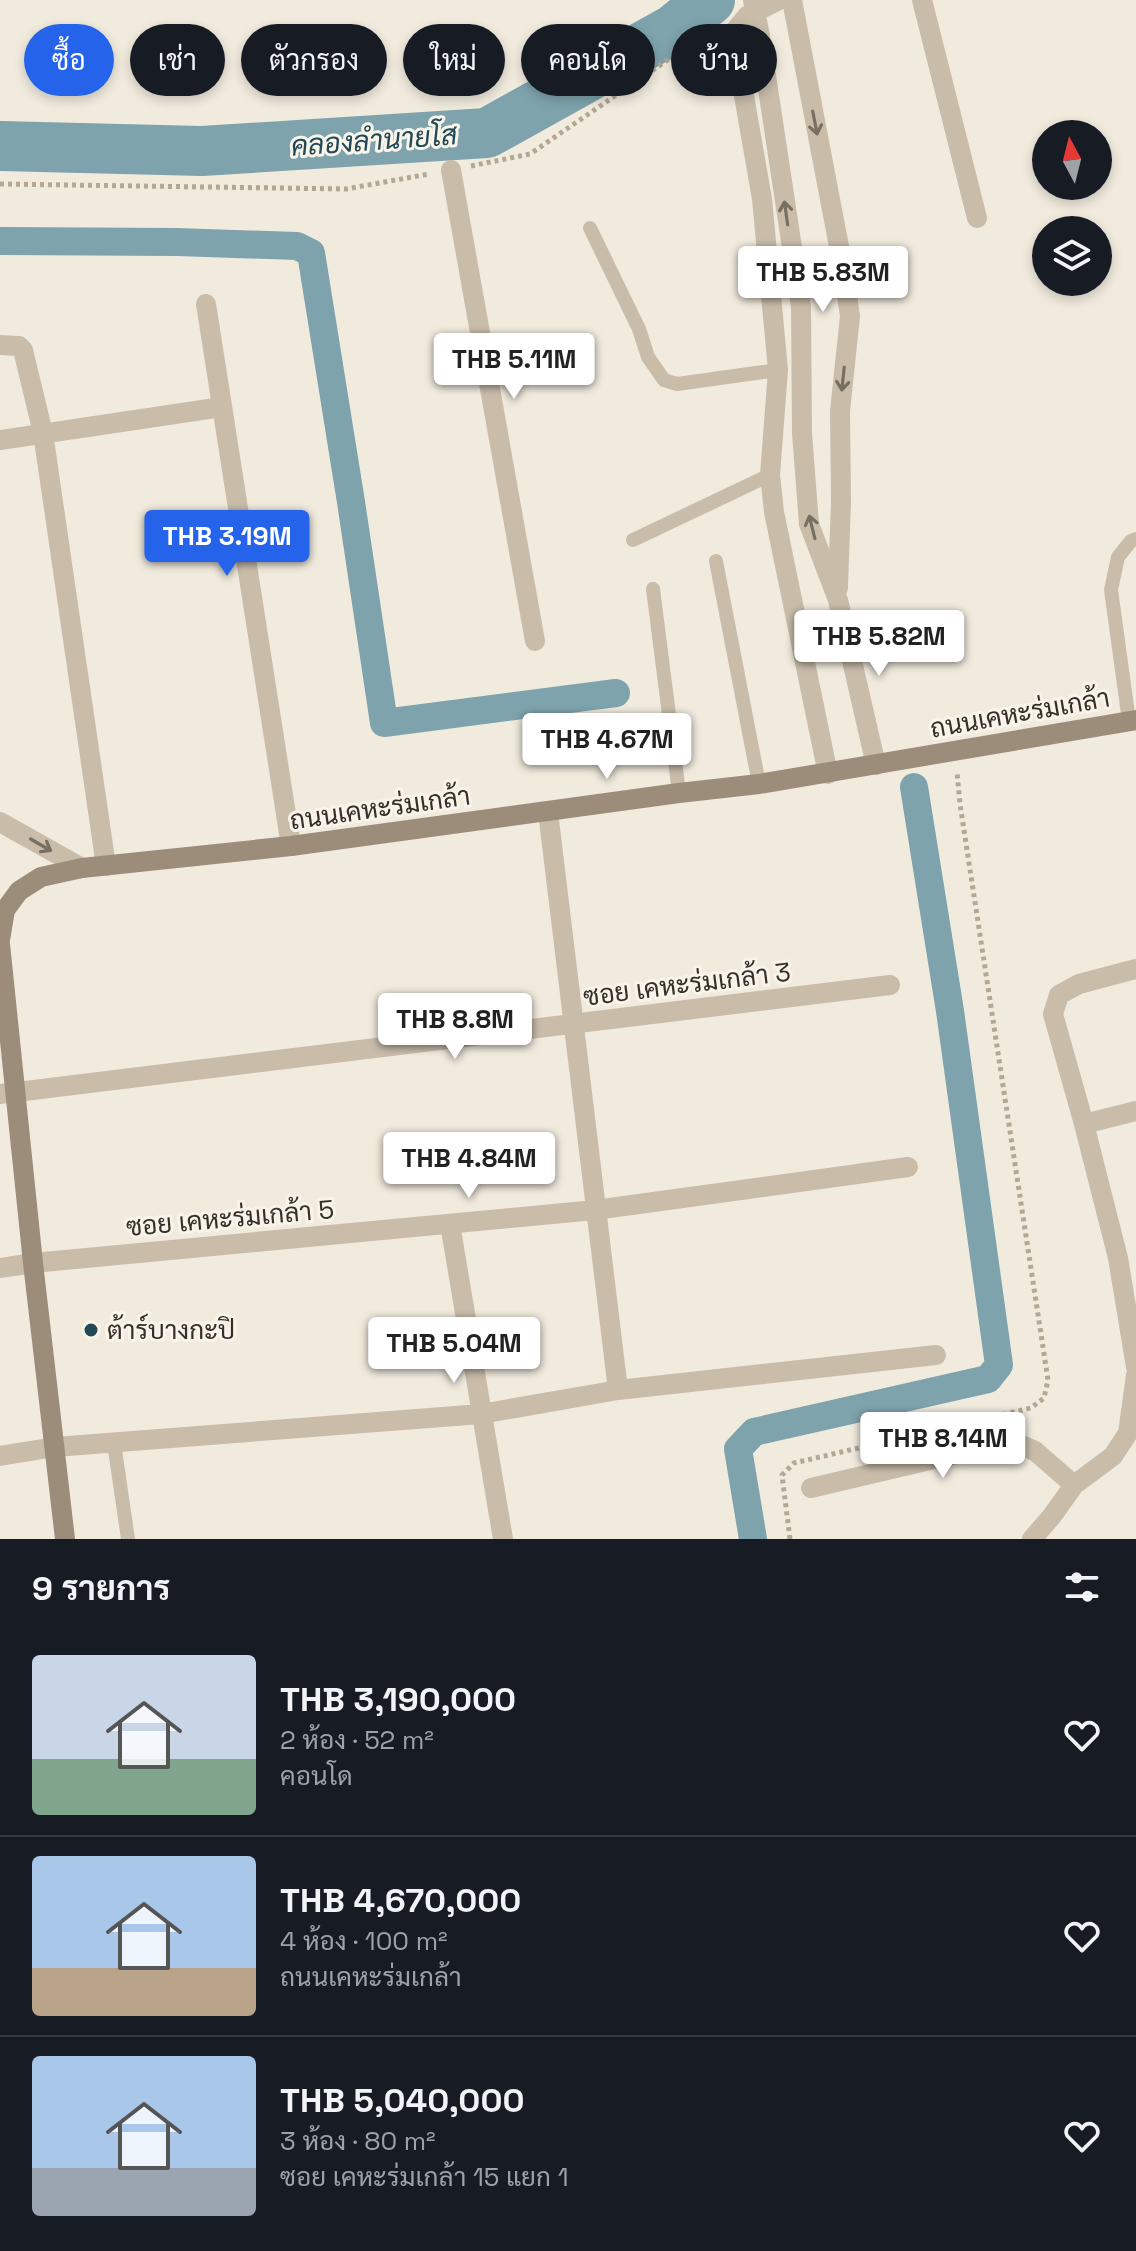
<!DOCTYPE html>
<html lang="th">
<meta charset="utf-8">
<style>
:root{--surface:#171b24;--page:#20242c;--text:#f1f3f6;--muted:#9ea1a6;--line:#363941;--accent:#2563eb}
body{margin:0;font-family:"Space Grotesk",Sarabun,sans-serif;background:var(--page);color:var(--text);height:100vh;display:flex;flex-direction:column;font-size:30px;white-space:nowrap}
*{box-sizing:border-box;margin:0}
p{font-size:26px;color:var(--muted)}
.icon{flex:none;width:44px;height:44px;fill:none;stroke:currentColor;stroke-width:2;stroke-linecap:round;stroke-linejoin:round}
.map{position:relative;height:1539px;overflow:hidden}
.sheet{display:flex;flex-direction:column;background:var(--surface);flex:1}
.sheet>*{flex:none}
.hud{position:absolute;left:24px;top:24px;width:1088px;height:72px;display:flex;gap:16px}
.needle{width:52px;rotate:353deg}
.fabs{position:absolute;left:1032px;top:120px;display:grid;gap:16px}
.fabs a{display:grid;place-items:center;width:80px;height:80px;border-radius:50%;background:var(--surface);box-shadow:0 4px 12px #0003;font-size:40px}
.price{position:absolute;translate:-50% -68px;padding:0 18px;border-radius:8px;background:#fff;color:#222;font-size:26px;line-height:52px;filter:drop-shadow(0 2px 4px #0008)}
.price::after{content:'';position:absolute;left:50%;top:48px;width:24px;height:18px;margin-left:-12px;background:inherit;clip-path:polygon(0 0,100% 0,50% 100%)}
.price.selected{background:var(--accent);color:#fff}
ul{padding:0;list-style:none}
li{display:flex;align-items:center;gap:24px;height:200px;padding:0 32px}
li+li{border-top:2px solid var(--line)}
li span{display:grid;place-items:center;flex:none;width:224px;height:160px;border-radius:8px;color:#555}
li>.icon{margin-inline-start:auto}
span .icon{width:96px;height:96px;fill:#fffc;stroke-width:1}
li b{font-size:34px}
h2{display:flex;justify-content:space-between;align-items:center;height:96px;padding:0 32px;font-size:34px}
.pill{padding:0 28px;border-radius:36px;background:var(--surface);box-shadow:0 4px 12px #0003;font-size:28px;line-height:72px}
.pill.selected{background:var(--accent);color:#fff}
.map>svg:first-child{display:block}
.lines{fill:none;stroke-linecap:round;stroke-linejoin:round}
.canal{stroke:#7ea3ad;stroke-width:28}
.river{stroke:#7ea3ad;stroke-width:50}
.path{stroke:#b4a894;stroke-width:5;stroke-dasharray:4 4;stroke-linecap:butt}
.lane{stroke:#c9bdaa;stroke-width:14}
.street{stroke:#c9bdaa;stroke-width:20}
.secondary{stroke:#9c8d7b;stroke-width:20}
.oneway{stroke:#786f63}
.poi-dot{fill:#214956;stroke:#f9f4ea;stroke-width:3}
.labels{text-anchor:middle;stroke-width:6;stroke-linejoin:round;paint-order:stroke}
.street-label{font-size:26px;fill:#363029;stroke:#f9f4ea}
.poi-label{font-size:26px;fill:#363029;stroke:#f9f4ea;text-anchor:start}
.water-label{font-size:28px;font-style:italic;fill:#214956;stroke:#f9f4ea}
</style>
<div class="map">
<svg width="1136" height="1539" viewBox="0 0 1136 1539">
<rect width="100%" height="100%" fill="#f1ebde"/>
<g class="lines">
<!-- canal -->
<path class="canal" d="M0,241L177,242L297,246L311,253L351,502L384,723L616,693
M753,1539L738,1449L754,1432L988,1379L999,1365L950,1011L914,787"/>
<!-- river -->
<path class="river" d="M0,146L202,151L487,133L674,29L710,0"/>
<!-- path -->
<path class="path" d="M471,166L530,154L710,31
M0,184L346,189L429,174
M790,1539L782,1475L794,1463L1031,1408L1044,1398L1048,1380L960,804L957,772"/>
<!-- lane -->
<path class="lane" d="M590,228L639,329L648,357L664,380L677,384L778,370
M633,540L770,475
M716,561L759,784
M653,589L679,793
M1129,721L1111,590L1118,557L1131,541L1136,539
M114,1443L128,1539"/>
<!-- street -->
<path class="street" d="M753,0L760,36L801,307L802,433L809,524L838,600L876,765
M779,0L747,16L733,33L762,199L778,370L770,475L774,512L828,774
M792,0L842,262L850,316L840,411L841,500L838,588
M922,0L977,218
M451,170L535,641
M206,304L291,846
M0,345L19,346L23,350L43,433L106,866
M0,440L222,407
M548,812L618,1390
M0,822L82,868
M1136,969L1079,984L1059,995L1053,1014L1084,1124L1118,1258L1136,1367
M0,1094L890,985
M1084,1124L1136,1111
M450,1224L503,1539
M0,1268L33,1263L595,1210L908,1167
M0,1456L55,1447L481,1414L618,1390L936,1355
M811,1488L985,1447L1017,1443L1035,1451L1074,1485
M1032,1539L1052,1516L1074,1485L1113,1456L1128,1433L1136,1375"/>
<!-- secondary -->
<path class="secondary" d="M0,940L5,910L19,891L41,877L82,868L291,846L679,793L759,784L1136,720
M0,944L33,1263L65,1539"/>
</g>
<!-- one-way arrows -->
<defs><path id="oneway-shaft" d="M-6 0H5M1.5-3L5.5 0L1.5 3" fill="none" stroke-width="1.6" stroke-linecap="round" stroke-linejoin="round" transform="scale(2)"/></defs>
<g class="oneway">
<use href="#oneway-shaft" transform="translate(815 123) rotate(79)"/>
<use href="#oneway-shaft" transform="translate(786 213) rotate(-98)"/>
<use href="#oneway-shaft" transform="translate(843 379) rotate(96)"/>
<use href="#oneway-shaft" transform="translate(812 527) rotate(-104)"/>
<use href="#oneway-shaft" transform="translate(41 845) rotate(30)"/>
</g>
<!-- markers -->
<circle class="poi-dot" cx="91" cy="1330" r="8"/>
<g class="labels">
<!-- street labels -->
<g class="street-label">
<text transform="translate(1020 713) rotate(-10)" y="9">ถนนเคหะร่มเกล้า</text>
<text transform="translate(380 808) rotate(-8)" y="9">ถนนเคหะร่มเกล้า</text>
<text transform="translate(687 984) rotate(-7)" y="9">ซอย เคหะร่มเกล้า 3</text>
<text transform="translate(230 1218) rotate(-5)" y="9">ซอย เคหะร่มเกล้า 5</text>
</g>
<!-- poi labels -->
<g class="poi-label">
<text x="107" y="1339">ต้าร์บางกะปิ</text>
</g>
<!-- water labels -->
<g class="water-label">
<text transform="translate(374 140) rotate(-4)" y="10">คลองลำนายโส</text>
</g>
</g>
</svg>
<div class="fabs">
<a><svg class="needle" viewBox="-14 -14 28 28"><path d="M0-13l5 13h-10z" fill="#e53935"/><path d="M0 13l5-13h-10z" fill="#9ea1a6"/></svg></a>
<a><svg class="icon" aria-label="layers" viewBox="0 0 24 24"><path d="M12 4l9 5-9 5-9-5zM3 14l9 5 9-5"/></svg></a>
</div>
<b class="price" style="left:823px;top:314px">THB 5.83M</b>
<b class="price" style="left:514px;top:401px">THB 5.11M</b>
<b class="price selected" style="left:227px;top:578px">THB 3.19M</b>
<b class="price" style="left:879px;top:678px">THB 5.82M</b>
<b class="price" style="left:607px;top:781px">THB 4.67M</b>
<b class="price" style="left:455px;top:1061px">THB 8.8M</b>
<b class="price" style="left:469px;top:1200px">THB 4.84M</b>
<b class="price" style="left:454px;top:1385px">THB 5.04M</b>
<b class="price" style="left:943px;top:1480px">THB 8.14M</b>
<div class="hud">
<a class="pill selected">ซื้อ</a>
<a class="pill">เช่า</a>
<a class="pill">ตัวกรอง</a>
<a class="pill">ใหม่</a>
<a class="pill">คอนโด</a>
<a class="pill">บ้าน</a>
</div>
</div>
<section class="sheet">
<h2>9 รายการ<svg class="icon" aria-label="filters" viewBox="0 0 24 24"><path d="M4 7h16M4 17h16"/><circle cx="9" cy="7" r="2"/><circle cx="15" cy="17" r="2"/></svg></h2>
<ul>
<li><span style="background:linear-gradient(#c9d6e8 65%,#7fa58c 0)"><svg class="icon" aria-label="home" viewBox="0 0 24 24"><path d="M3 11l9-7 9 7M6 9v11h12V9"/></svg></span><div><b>THB 3,190,000</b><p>2 ห้อง · 52 m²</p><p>คอนโด</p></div><svg class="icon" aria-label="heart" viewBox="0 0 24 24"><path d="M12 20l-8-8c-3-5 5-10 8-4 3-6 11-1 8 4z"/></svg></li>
<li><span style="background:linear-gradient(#a9c7e8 70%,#b9a48a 0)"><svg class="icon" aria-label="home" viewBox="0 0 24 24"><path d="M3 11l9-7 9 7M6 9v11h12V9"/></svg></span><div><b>THB 4,670,000</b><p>4 ห้อง · 100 m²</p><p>ถนนเคหะร่มเกล้า</p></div><svg class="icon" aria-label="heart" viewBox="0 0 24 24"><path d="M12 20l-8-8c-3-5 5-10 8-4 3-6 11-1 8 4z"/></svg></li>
<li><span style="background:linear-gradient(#a9c7e8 70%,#9aa5b1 0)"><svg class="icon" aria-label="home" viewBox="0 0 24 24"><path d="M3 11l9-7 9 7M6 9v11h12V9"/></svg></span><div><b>THB 5,040,000</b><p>3 ห้อง · 80 m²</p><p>ซอย เคหะร่มเกล้า 15 แยก 1</p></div><svg class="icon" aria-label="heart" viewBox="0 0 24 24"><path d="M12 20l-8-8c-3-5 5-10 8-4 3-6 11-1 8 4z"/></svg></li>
</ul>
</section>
